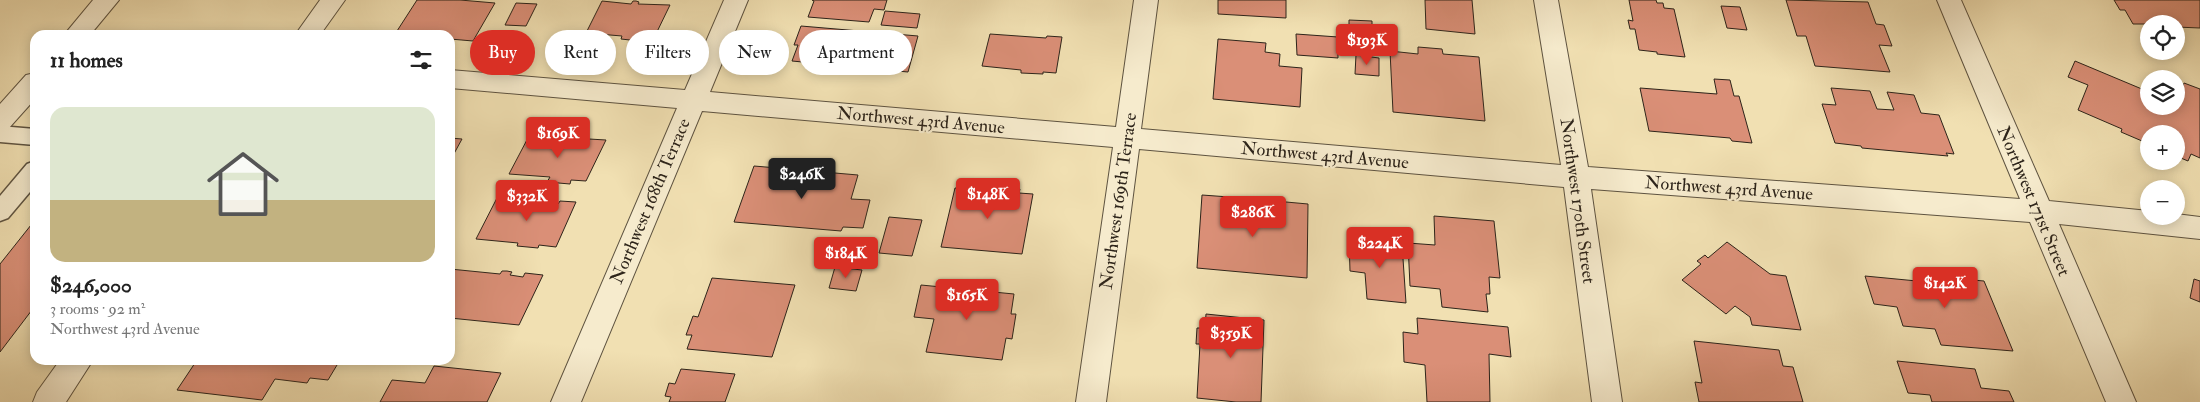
<!DOCTYPE html>
<meta charset="utf-8">
<style>
:root{--surface:#fff;--page:#f6f6f6;--text:#222;--muted:#767676;--accent:#d93025}
body{margin:0;font-family:"IM FELL Double Pica",serif;background:var(--page);color:var(--text);height:100vh;display:flex;flex-direction:column;font-size:19px;white-space:nowrap}
*{box-sizing:border-box;margin:0}
p{font-size:16px;color:var(--muted)}
.icon{flex:none;width:28px;height:28px;fill:none;stroke:currentColor;stroke-width:2;stroke-linecap:round;stroke-linejoin:round}
.map{position:relative;flex:1;overflow:hidden}
.details{position:absolute;left:30px;top:30px;width:425px;height:335px;display:flex;flex-direction:column;background:var(--surface);border-radius:15px;box-shadow:0 2px 12px #0003}
.details>*{flex:none}
.banner{position:absolute;left:470px;top:30px;width:475px;height:45px;display:flex;gap:10px}
.controls{position:absolute;left:2140px;top:15px;display:grid;gap:10px}
.controls a{display:grid;place-items:center;width:45px;height:45px;border-radius:50%;background:var(--surface);box-shadow:0 2px 12px #0003;font-size:25px}
.price{position:absolute;translate:-50% -42px;padding:0 11px;border-radius:5px;background:var(--accent);color:#fff;font-size:16px;line-height:32px;filter:drop-shadow(0 1px 2px #0008)}
.price::after{content:'';position:absolute;left:50%;top:30px;width:15px;height:11px;margin-left:-8px;background:inherit;clip-path:polygon(0 0,100% 0,50% 100%)}
.price.current{background:#222;color:#fff}
ul{padding:0;list-style:none}
li{display:grid;align-content:center;gap:10px;height:265px;padding:0 20px}
li span{display:grid;place-items:center;height:155px;border-radius:15px;color:#555}
li>.icon{margin-inline-start:auto}
span .icon{width:90px;height:90px;fill:#fffc;stroke-width:1}
li b{font-size:21px}
h2{display:flex;justify-content:space-between;align-items:center;height:60px;padding:0 20px;font-size:21px}
.tag{padding:0 18px;border-radius:22px;background:var(--surface);box-shadow:0 2px 12px #0003;font-size:18px;line-height:45px}
.tag.current{background:var(--accent);color:#fff}
.map>svg:first-child{display:block}
.building{fill:#da8f77;stroke:#2d241a}
.lines{fill:none;stroke-linecap:round;stroke-linejoin:round}
.service-casing{stroke:#5e5340;stroke-width:3}
.minor-casing{stroke:#5e5340;stroke-width:2}
.tertiary-casing{stroke:#5e5340;stroke-width:2}
.service{fill:#f6ebcd;fill-rule:evenodd}
.minor{fill:#f6ebcd;fill-rule:evenodd}
.tertiary{fill:#f6ebcd;fill-rule:evenodd}
.labels{text-anchor:middle;stroke-width:4.5;stroke-linejoin:round;paint-order:stroke}
.street-label{font-size:18px;fill:#2d241a;stroke:#f6ebcd}
</style>
<div class="map">
<svg width="2200" height="402" viewBox="0 0 2200 402">
<rect width="100%" height="100%" fill="#f1e0b2"/>
<filter id="stains"><feTurbulence type="fractalNoise" baseFrequency=".004" numOctaves="4"/><feColorMatrix values="0 0 0 0 .2 0 0 0 0 .09 0 0 0 0 .02 0 0 0 .5 -.17"/></filter>
<radialGradient id="worn" r=".72"><stop offset=".6" stop-color="#630" stop-opacity="0"/><stop offset="1" stop-color="#630" stop-opacity=".3"/></radialGradient>
<!-- building -->
<path class="building" d="M417,0H460L495,3L473,41L450,39V35L397,31Z
M812,0H887L884,10L874,9L869,22L808,17L814,1Z
M1218,0H1286V18L1218,14Z
M1425,0H1472L1475,34L1426,29Z
M1629,0H1656L1657,3H1663L1664,8L1674,9L1685,57L1657,54V52L1639,50L1635,29H1630L1628,20L1633,21Z
M1786,0L1868,2L1876,24L1884,25L1892,46L1879,45L1890,72L1815,66L1806,36H1797Z
M2114,0H2200V28L2176,27V24H2133L2125,10H2120Z
M602,1L631,4L633,1H636L639,2L638,4L670,5L654,38H640L639,41L621,39L622,36L586,33Z
M516,3L537,4L526,26L505,25Z
M1721,6L1740,7L1747,30L1727,28Z
M885,11L920,14L917,28L881,25Z
M1349,20L1372,21V38L1349,36Z
M801,26L918,36L908,72L792,61L798,45H794Z
M990,34L1046,38L1047,36L1062,37L1056,73L1043,72V74L1021,73V70L982,66Z
M1296,34L1338,37V58L1297,55Z
M1218,39L1266,43L1265,52L1280,54L1279,66L1302,68L1300,107L1213,99Z
M1418,47L1442,49L1443,54L1479,57L1485,121L1393,112L1390,51L1418,54Z
M1356,55L1379,58V76L1355,74Z
M2075,61L2149,92V106H2176L2184,83L2200,89V158L2191,154L2188,161L2176,156V134H2149V144L2121,132L2122,129L2078,110L2088,85L2068,77Z
M1714,79L1730,80L1734,96H1739L1752,143L1732,141L1730,138L1649,131L1640,88L1717,94Z
M1831,88L1870,91L1877,109L1894,110L1887,92L1914,95L1921,113L1939,115L1954,154L1946,153L1948,156L1862,148L1861,146L1835,143L1822,104L1836,105Z
M529,136L565,139L567,136L577,137L576,140L588,141L589,139L606,140L586,181L571,180L570,184L547,182L550,177L509,174Z
M450,138L462,139L450,161Z
M754,166L858,175L851,199L870,200L863,228L843,227L841,231L734,222Z
M998,187L1020,189L1019,193L1033,194L1022,254L941,247L955,188L998,191Z
M1202,195L1243,198L1242,214L1275,218V201L1308,204L1307,278L1197,268Z
M497,198L532,201L534,198L546,199L545,203L558,204L560,201L576,202L556,247L539,245L538,248L517,246L518,243L476,239Z
M1434,216L1494,221L1500,278L1489,277L1490,294H1486L1488,312L1442,307L1440,289L1410,286L1408,243L1435,245Z
M889,217L922,220L912,256L879,253Z
M35,220V306L0,352V264Z
M1349,239L1402,244L1406,303L1367,299L1365,273L1350,271Z
M1727,242L1770,274L1786,276L1801,330L1752,325L1750,317L1735,306L1726,314L1682,280L1701,264L1697,261L1705,255L1708,258Z
M835,267L862,270L856,291L829,288Z
M450,269L500,274L502,271H507L512,272L510,275L523,277L525,273L543,275L519,325L450,318Z
M1915,275L1984,281L2013,351L1941,345L1935,329L1903,326L1897,307L1874,304L1865,276L1917,281Z
M712,278L795,285L772,357L687,349L692,335H686L693,316L698,317Z
M2194,279L2200,281V302L2190,298Z
M921,285L1014,294L1011,314H1016L1012,339L1006,338L1002,360L926,352L934,319L914,317Z
M1206,314L1264,320L1261,402H1236L1197,398L1200,344H1196L1197,328H1205Z
M1417,318L1508,327L1511,357L1489,354L1490,402H1427L1425,365L1404,362L1403,332L1418,334Z
M1694,341L1779,350L1783,366L1793,367L1803,402H1699L1695,382L1702,383Z
M197,360H340L328,380L310,378L307,383L275,379L262,400L177,390Z
M1897,361L1975,369L1981,388L2009,391L2014,402H1932L1930,395L1908,393Z
M434,366L501,373L487,402H380L392,380L425,383Z
M681,369L735,374L725,402H669L671,397L665,396L669,383L675,384Z"/>
<g class="lines">
<!-- service casing -->
<g class="service-casing">
<path id="service" d="M0,126L35,129V145L0,142Z
M35,161V186L8,218L0,221V196L27,164Z"/>
</g>
<!-- minor casing -->
<g class="minor-casing">
<path id="minor" d="M320,0H345L320,35H295Z
M724,0H748L710,92L1116,127L1134,0H1158L1141,129L1561,165L1534,0H1558L1588,167L2020,199L1937,0H1961L2049,201L2149,211V216H2176V214L2200,217V239L2059,224L2136,402H2106L2030,222L1591,189L1622,402H1592L1564,187L1139,149L1106,402H1076L1113,147L702,111L581,402H551L677,108L450,88V70L685,90Z
M60,360H93L66,402H33L37,392Z"/>
</g>
<!-- tertiary casing -->
<g class="tertiary-casing">
<path id="tertiary" d="M93,0H119L90,35H64Z
M35,73V99L9,128L0,131V104L26,75Z"/>
</g>
<!-- service -->
<use href="#service" class="service"/>
<!-- minor -->
<use href="#minor" class="minor"/>
<!-- tertiary -->
<use href="#tertiary" class="tertiary"/>
</g>
<g class="labels">
<!-- street labels -->
<g class="street-label">
<text transform="translate(921 120) rotate(5)" y="6">Northwest 43rd Avenue</text>
<text transform="translate(1325 155) rotate(5)" y="6">Northwest 43rd Avenue</text>
<text transform="translate(1729 188) rotate(4)" y="6">Northwest 43rd Avenue</text>
<text transform="translate(650 201) rotate(-67)" y="6">Northwest 168th Terrace</text>
<text transform="translate(1118 201) rotate(-82)" y="6">Northwest 169th Terrace</text>
<text transform="translate(1578 201) rotate(82)" y="6">Northwest 170th Street</text>
<text transform="translate(2034 201) rotate(67)" y="6">Northwest 171st Street</text>
</g>
</g>
<rect width="100%" height="100%" filter="url(#stains)"/>
<rect width="100%" height="100%" fill="url(#worn)"/>
</svg>
<div class="controls">
<a><svg class="icon" aria-label="locate" viewBox="0 0 24 24"><circle cx="12" cy="12" r="6"/><path d="M12 2v4M12 18v4M2 12h4M18 12h4"/></svg></a>
<a><svg class="icon" aria-label="layers" viewBox="0 0 24 24"><path d="M12 4l9 5-9 5-9-5zM3 14l9 5 9-5"/></svg></a>
<a>+</a>
<a>−</a>
</div>
<b class="price" style="left:1367px;top:66px">$193K</b>
<b class="price" style="left:558px;top:159px">$169K</b>
<b class="price current" style="left:802px;top:200px">$246K</b>
<b class="price" style="left:988px;top:220px">$148K</b>
<b class="price" style="left:527px;top:222px">$332K</b>
<b class="price" style="left:1253px;top:238px">$286K</b>
<b class="price" style="left:1380px;top:269px">$224K</b>
<b class="price" style="left:846px;top:279px">$184K</b>
<b class="price" style="left:1945px;top:309px">$142K</b>
<b class="price" style="left:967px;top:321px">$165K</b>
<b class="price" style="left:1231px;top:359px">$359K</b>
<div class="banner">
<a class="tag current">Buy</a>
<a class="tag">Rent</a>
<a class="tag">Filters</a>
<a class="tag">New</a>
<a class="tag">Apartment</a>
</div>
<section class="details">
<h2>11 homes<svg class="icon" aria-label="filters" viewBox="0 0 24 24"><path d="M4 7h16M4 17h16"/><circle cx="9" cy="7" r="2"/><circle cx="15" cy="17" r="2"/></svg></h2>
<ul>
<li><span style="background:linear-gradient(#dfe7d0 60%,#c2b280 0)"><svg class="icon" aria-label="home" viewBox="0 0 24 24"><path d="M3 11l9-7 9 7M6 9v11h12V9"/></svg></span><div><b>$246,000</b><p>3 rooms · 92 m²</p><p>Northwest 43rd Avenue</p></div></li>
</ul>
</section>
</div>
